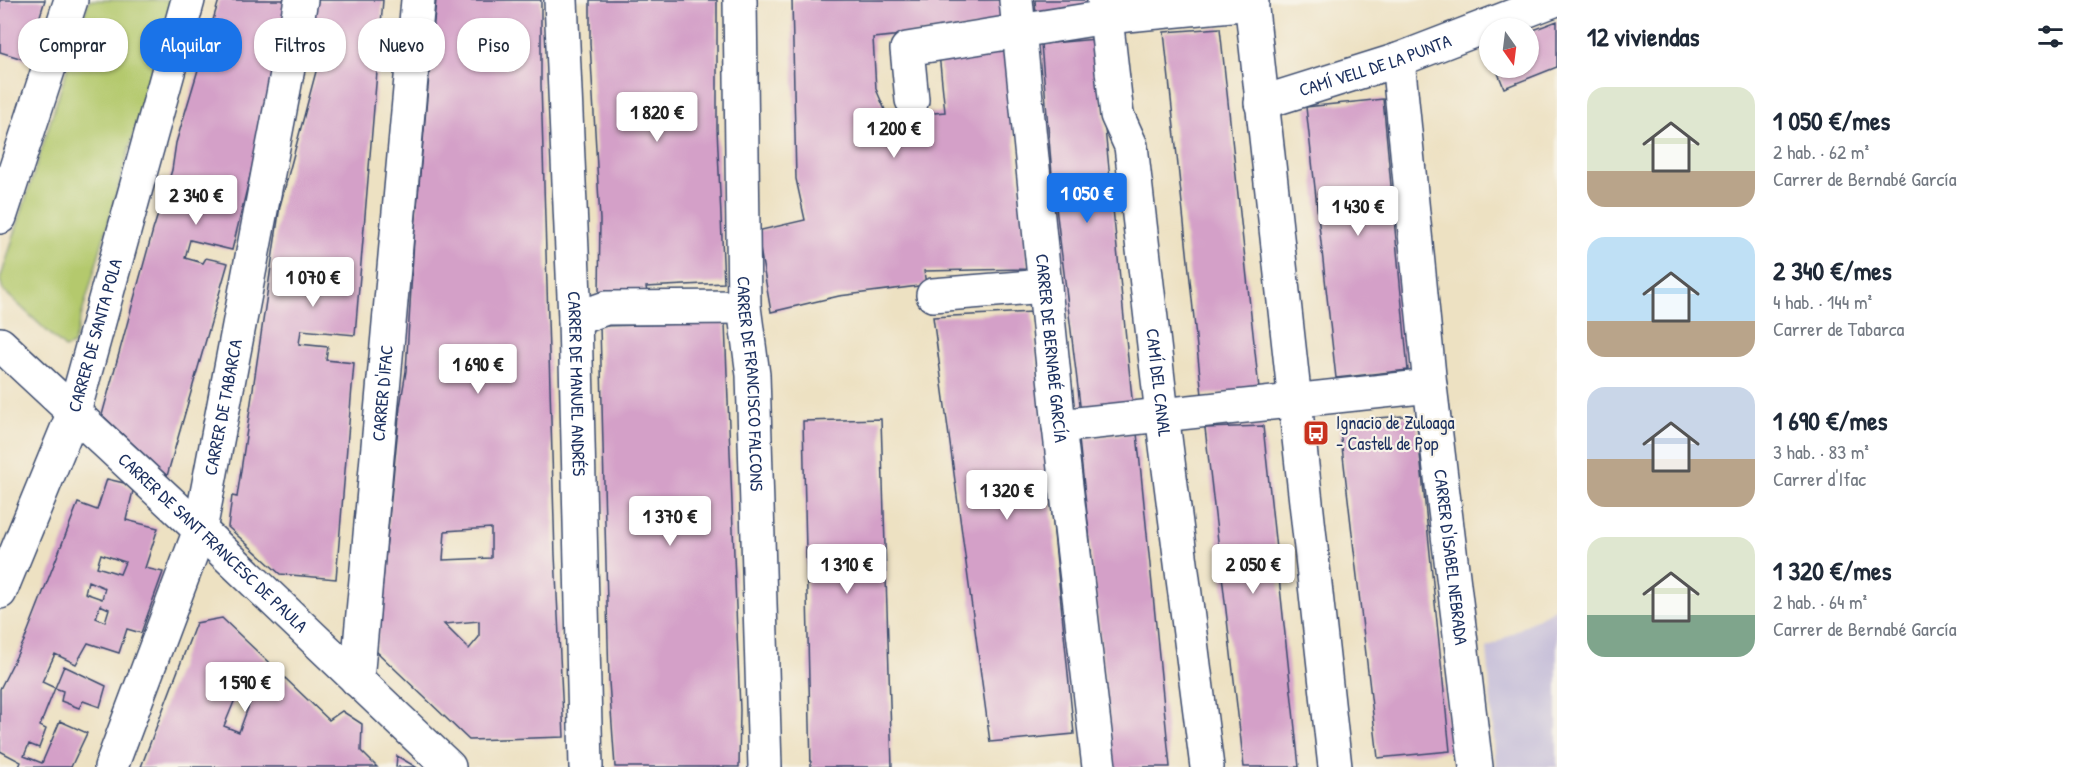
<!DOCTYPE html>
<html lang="es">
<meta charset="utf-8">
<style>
:root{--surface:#fff;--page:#f2f2f3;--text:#1f2937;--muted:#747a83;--accent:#1a73e8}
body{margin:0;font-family:"Patrick Hand",sans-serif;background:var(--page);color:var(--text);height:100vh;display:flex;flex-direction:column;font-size:22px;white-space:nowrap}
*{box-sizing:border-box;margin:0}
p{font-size:20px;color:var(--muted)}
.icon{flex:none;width:33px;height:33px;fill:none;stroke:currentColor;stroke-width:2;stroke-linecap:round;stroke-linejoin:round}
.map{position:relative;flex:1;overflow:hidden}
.side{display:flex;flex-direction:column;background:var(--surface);width:540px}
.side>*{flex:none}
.hud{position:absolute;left:18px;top:18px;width:570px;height:54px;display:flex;gap:12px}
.needle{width:39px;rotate:166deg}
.tools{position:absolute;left:1479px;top:18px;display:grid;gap:12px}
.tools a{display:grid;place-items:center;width:60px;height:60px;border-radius:50%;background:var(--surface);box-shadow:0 2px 4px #0004;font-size:30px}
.price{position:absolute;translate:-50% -51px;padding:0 14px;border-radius:6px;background:#fff;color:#222;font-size:20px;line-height:39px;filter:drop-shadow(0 2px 3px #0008)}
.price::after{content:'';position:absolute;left:50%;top:36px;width:18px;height:14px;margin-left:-9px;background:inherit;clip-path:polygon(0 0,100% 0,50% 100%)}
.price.on{background:var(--accent);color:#fff}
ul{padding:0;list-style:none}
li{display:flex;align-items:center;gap:18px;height:150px;padding:0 30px}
li span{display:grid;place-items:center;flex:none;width:168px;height:120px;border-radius:18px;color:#555}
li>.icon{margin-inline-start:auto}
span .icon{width:72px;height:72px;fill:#fffc;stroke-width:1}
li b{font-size:26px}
h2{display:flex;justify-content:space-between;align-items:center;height:72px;padding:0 30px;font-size:26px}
.tag{padding:0 21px;border-radius:24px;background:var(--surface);box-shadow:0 2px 4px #0004;font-size:21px;line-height:54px}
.tag.on{background:var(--accent);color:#fff}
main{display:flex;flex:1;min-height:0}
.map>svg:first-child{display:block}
.industrial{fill:#c7c0d9}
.green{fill:#b4c96d;stroke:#687c66;stroke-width:1.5}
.building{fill:#d4a0c8;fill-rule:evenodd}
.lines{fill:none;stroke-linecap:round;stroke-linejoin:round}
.minor-casing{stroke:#3a4a6d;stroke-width:36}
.minor{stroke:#fff;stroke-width:33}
.labels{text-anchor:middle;stroke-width:4.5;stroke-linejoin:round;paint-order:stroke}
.street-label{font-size:18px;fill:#1b2f5e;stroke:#f7f3e8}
.poi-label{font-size:18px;fill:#1b2f5e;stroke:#f7f3e8;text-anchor:start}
</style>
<main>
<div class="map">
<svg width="1557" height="767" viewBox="0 0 1557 767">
<rect width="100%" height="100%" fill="#f7f3e8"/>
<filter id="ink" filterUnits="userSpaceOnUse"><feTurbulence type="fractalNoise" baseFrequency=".0167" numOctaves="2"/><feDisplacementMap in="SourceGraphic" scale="12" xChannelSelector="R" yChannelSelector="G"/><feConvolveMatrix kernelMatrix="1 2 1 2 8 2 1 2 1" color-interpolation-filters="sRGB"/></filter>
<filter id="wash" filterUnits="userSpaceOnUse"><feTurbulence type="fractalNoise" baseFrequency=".008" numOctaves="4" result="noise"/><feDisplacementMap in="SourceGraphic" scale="24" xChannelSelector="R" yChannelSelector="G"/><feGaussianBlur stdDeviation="1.35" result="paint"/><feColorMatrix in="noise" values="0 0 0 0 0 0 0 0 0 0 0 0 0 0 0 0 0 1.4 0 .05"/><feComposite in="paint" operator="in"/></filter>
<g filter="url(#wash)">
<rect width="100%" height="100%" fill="#ede1c2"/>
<!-- industrial -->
<path class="industrial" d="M1557,607V767H1496L1487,648Z"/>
<!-- green -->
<path class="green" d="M89,0H172L73,345L65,348L3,290L0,280Z"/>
<g id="blocks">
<!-- building -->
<path class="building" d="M0,0H45L26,60L0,52Z
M219,0H293L232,250L190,240L185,258L203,263L206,258L228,263L167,476L102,415L153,230L172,170L176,143Z
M313,0H383L355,335L301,330L299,344L328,347L326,360L354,363L336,579L280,574L228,527L232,496L237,497L280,206L318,64L309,61Z
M436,0H541V84L555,555L564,737L469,740L376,651L400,407L406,371L414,239ZM491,528V558L443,560L445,531ZM479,621V637L469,649L444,624Z
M590,0H717V128L724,283L646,287L647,292L599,294L600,220L590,43Z
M792,0H1001L1003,25L873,38L876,89L888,117L945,112L939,54L1005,46L1028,269L924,271L926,285L839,296L771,312L757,231L805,220L796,179Z
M1035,0H1095L1096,6L1036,14Z
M1557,21V67L1504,88L1496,68H1528V32Z
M1220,28L1259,389L1202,395L1164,32Z
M1096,39L1133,408L1081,413L1052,174L1041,44Z
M1383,99L1408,370L1336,378L1306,107Z
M1032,312L1074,734L990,742L933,317Z
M725,323L740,710L739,767H615L609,682L600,326Z
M1416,415L1450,751L1378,758L1339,421Z
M881,419L892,767H811L803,421Z
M1263,426L1299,767H1244L1205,428Z
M1137,433L1170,767H1114L1079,439Z
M107,479L124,483L133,491L126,520L158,528L145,568L163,572L141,633L127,629L119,653L88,643L76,664L55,654L42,682L55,688L40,726L46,729L39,748L29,744L24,756L42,763L60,721L87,733L71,767H19L21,762L0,751V689L24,641L78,503L97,510ZM101,554L125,562L120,574L97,567ZM88,581L105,588L102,599L85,593ZM100,605L109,609L105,622L96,618Z
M222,618L329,720L342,711L362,724L361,751L377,767H141L196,623ZM245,675L259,678L239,732L224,726Z
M64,666L106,686L100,707L83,701L79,708L61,701L63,691L55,688Z
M397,756L416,767H396Z"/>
</g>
</g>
<g filter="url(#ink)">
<use href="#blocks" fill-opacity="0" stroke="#3a4a6d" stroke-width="1.5"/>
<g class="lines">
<!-- minor casing -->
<g class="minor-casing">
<g id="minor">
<path id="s1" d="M561,0L575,319L586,767"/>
<path id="s2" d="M740,0L744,307L753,375L765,767"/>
<path id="s3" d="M1016,0L1059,426L1099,767"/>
<path id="s4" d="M1104,0L1117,115L1131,146L1162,414L1207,767"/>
<path d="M1251,0L1335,767"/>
<path id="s5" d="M1398,60L1430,386L1476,767"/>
<path d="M912,100L907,49L1106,17L1252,3"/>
<path id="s6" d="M1261,103L1398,60L1554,0"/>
<path d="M0,217L71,0"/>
<path d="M933,295L1045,286"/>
<path d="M575,319L606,308L744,307"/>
<path id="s7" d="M0,344L200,530L449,767"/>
<path d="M1059,426L1430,386"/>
<path id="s8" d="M0,592L74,412L188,0"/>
<path id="s9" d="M357,680L418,0"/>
<path id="s10" d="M111,767L200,530L301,0"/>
</g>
</g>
<!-- minor -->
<use href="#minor" class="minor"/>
</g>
</g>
<!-- icons -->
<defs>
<g id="bus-square" transform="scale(1.35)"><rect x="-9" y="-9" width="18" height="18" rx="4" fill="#c8321e" stroke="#f7f3e8"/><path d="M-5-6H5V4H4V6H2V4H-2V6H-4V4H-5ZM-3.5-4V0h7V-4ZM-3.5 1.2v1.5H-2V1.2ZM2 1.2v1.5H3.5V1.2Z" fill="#fff"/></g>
</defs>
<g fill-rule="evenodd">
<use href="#bus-square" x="1316" y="433"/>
</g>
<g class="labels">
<!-- street labels -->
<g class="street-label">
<text dy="6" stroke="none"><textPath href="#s6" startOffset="120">CAMÍ VELL DE LA PUNTA</textPath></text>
<text dy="6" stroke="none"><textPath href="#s8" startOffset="274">CARRER DE SANTA POLA</textPath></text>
<text dy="6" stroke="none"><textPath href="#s3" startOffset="350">CARRER DE BERNABÉ GARCÍA</textPath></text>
<text dy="6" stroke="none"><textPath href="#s4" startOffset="388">CAMÍ DEL CANAL</textPath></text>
<text dy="6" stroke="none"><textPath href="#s1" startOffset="384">CARRER DE MANUEL ANDRÉS</textPath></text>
<text dy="6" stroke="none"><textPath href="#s2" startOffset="384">CARRER DE FRANCISCO FALCONS</textPath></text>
<text dy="6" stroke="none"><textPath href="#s9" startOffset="288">CARRER D'IFAC</textPath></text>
<text dy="6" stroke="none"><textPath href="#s10" startOffset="378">CARRER DE TABARCA</textPath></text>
<text dy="6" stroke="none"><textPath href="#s7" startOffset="291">CARRER DE SANT FRANCESC DE PAULA</textPath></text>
<text dy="6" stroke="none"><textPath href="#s5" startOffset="500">CARRER D'ISABEL NEBRADA</textPath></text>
</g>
<!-- poi labels -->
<g class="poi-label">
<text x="1336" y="429">Ignacio de Zuloaga<tspan x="1336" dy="21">- Castell de Pop</tspan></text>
</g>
</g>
</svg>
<div class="tools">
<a><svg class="needle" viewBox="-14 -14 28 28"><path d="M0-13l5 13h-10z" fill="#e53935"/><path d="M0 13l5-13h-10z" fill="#747a83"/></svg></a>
</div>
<b class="price" style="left:657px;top:143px">1 820 €</b>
<b class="price" style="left:894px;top:159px">1 200 €</b>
<b class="price on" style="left:1087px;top:224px">1 050 €</b>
<b class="price" style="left:196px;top:226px">2 340 €</b>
<b class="price" style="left:1358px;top:237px">1 430 €</b>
<b class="price" style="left:313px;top:308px">1 070 €</b>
<b class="price" style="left:478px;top:395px">1 690 €</b>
<b class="price" style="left:1007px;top:521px">1 320 €</b>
<b class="price" style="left:670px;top:547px">1 370 €</b>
<b class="price" style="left:847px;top:595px">1 310 €</b>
<b class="price" style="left:1253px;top:595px">2 050 €</b>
<b class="price" style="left:245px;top:713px">1 590 €</b>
<div class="hud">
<a class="tag">Comprar</a>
<a class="tag on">Alquilar</a>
<a class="tag">Filtros</a>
<a class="tag">Nuevo</a>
<a class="tag">Piso</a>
</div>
</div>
<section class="side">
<h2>12 viviendas<svg class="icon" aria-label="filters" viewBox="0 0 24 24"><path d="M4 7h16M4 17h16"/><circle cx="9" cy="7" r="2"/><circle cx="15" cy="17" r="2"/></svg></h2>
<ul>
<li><span style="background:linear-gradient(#dfe7d0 70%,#b9a48a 0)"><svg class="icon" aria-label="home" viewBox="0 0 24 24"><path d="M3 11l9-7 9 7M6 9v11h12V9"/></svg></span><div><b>1 050 €/mes</b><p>2 hab. · 62 m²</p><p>Carrer de Bernabé García</p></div></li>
<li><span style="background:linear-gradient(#bfe0f5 70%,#b9a48a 0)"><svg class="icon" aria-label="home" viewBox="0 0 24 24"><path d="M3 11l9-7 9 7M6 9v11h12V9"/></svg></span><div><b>2 340 €/mes</b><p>4 hab. · 144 m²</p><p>Carrer de Tabarca</p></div></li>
<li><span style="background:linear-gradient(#c9d6e8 60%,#b9a48a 0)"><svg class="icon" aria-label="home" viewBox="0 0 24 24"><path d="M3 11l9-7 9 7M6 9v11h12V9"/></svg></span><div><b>1 690 €/mes</b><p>3 hab. · 83 m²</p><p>Carrer d'Ifac</p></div></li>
<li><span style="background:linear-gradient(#dfe7d0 65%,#7fa58c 0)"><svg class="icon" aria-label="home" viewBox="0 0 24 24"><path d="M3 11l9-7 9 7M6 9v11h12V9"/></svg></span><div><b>1 320 €/mes</b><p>2 hab. · 64 m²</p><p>Carrer de Bernabé García</p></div></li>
</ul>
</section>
</main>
